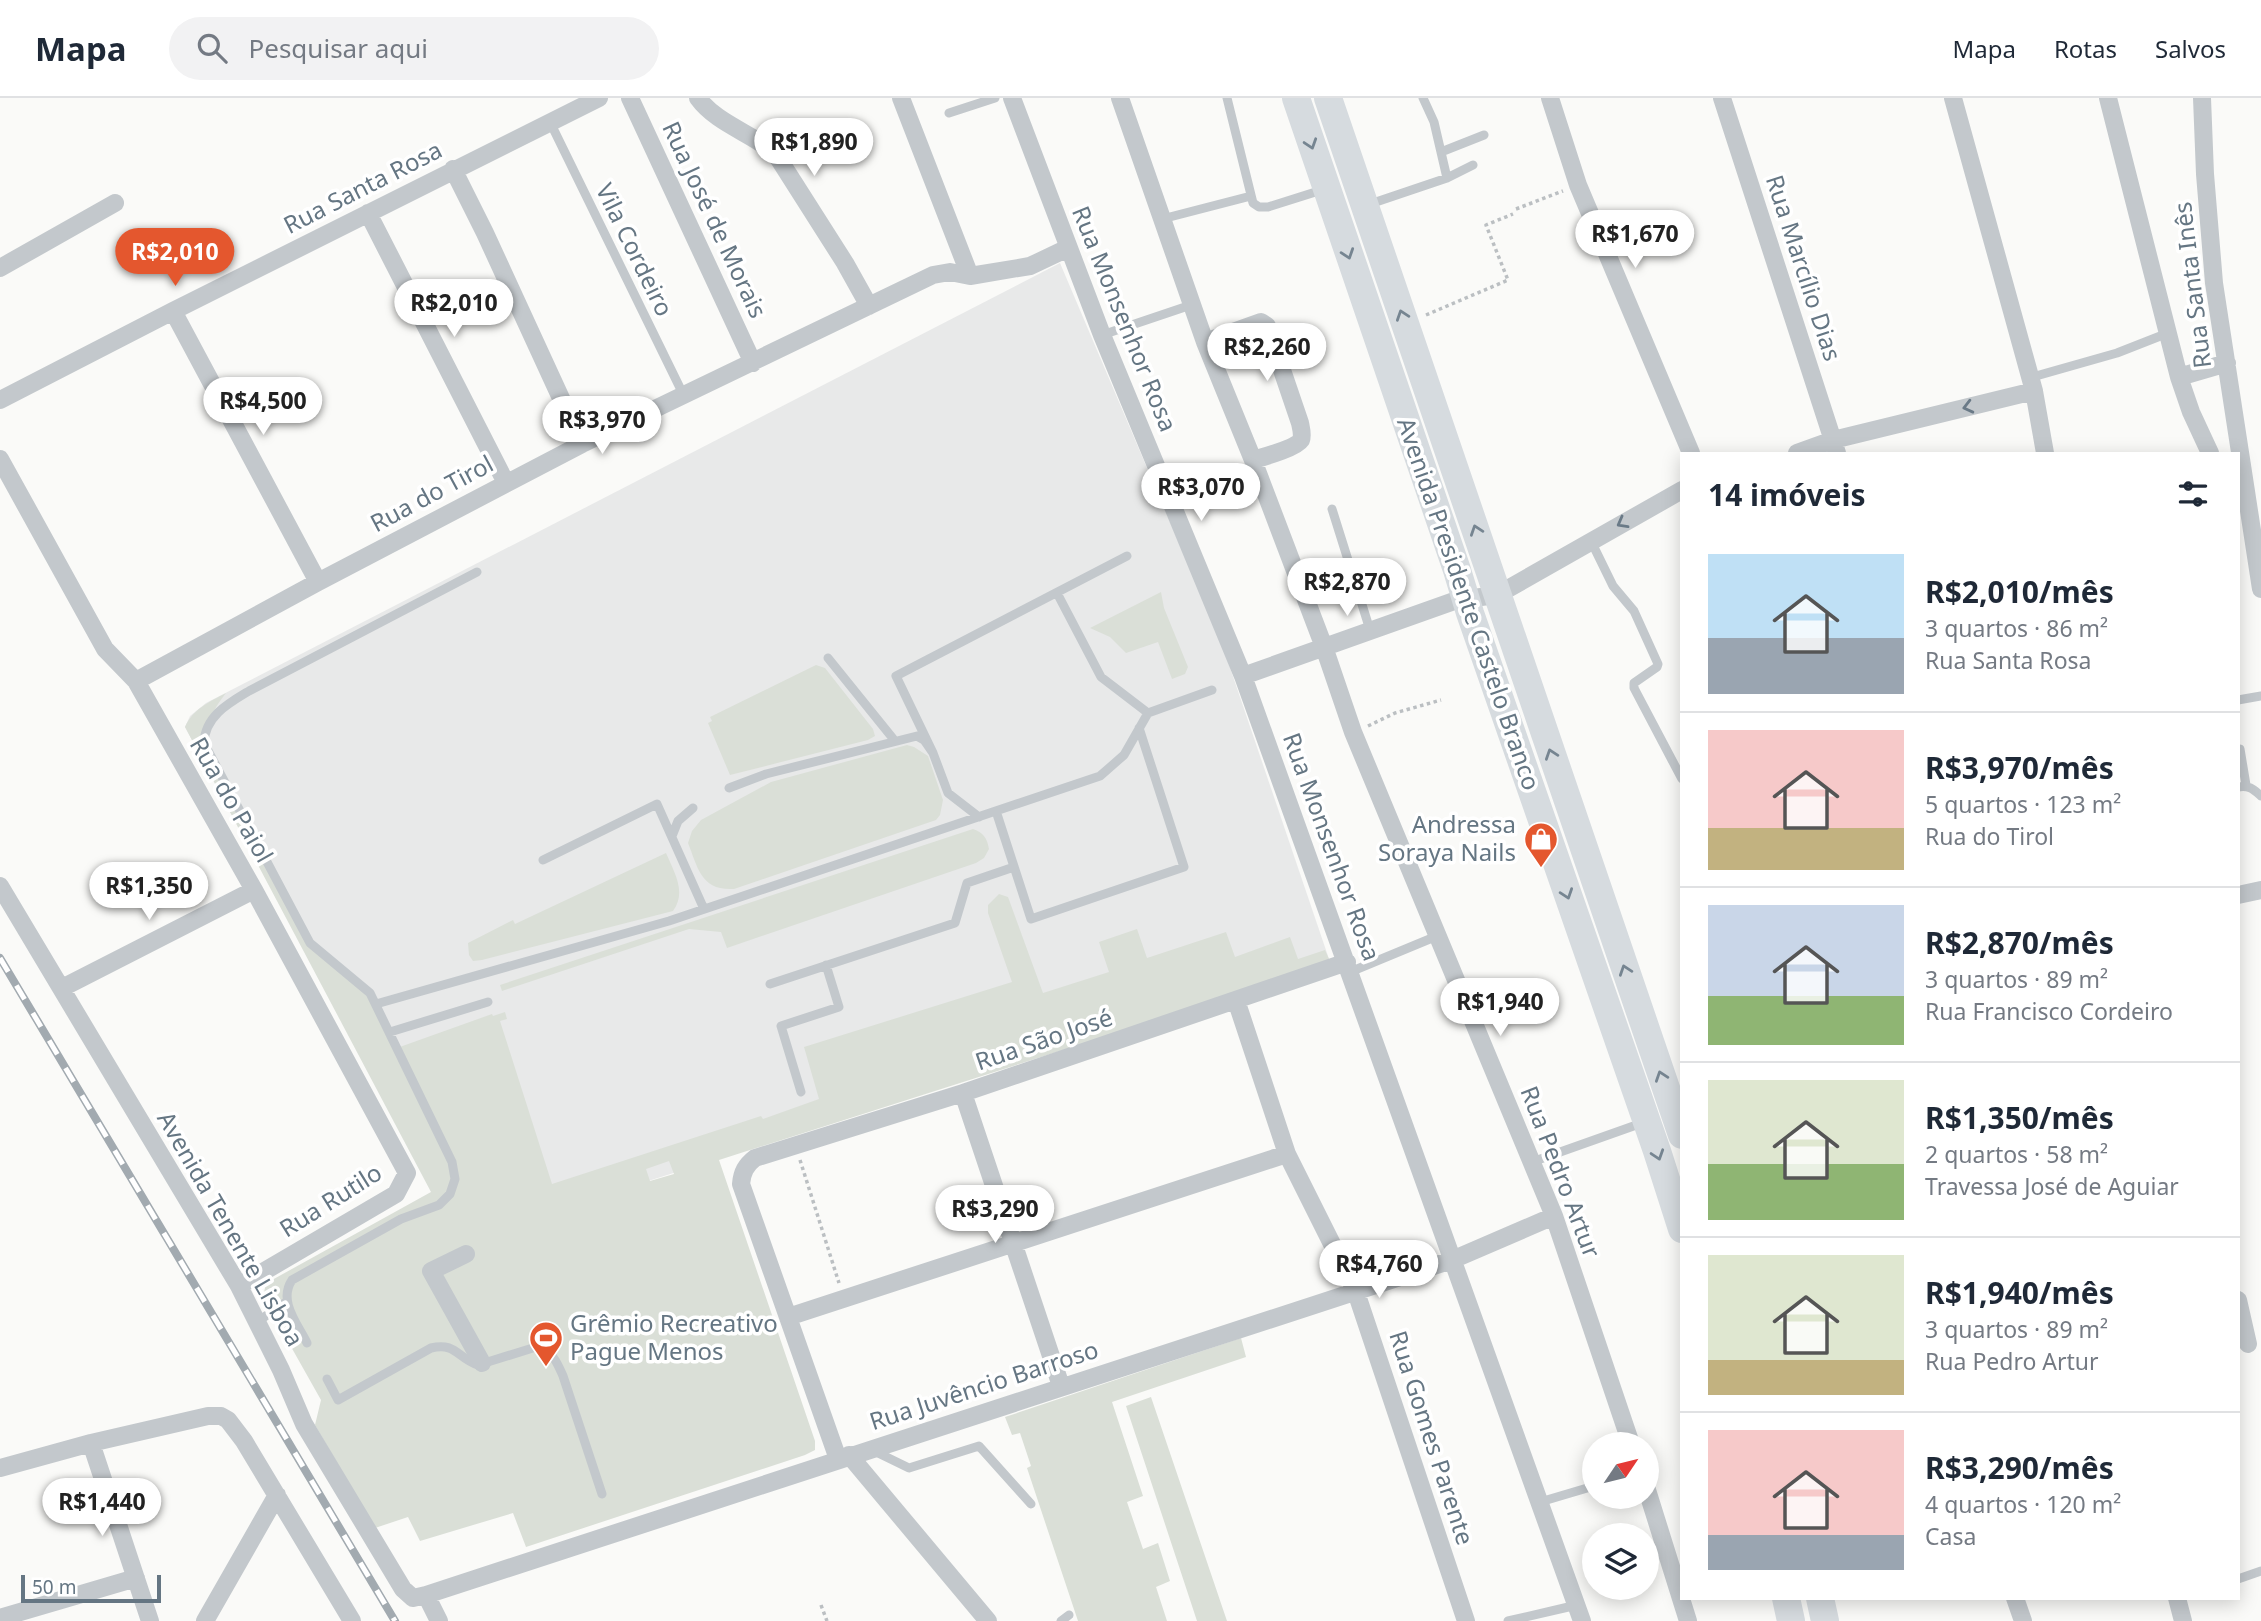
<!DOCTYPE html>
<html lang="pt">
<meta charset="utf-8">
<style>
:root{--surface:#fff;--page:#f2f2f3;--text:#1f2937;--muted:#747a83;--line:#e0e1e3;--accent:#e4572e}
body{margin:0;font-family:"Noto Sans",sans-serif;background:var(--page);color:var(--text);height:100vh;display:flex;flex-direction:column;font-size:26px;white-space:nowrap}
*{box-sizing:border-box;margin:0}
p{font-size:23px;color:var(--muted)}
.icon{flex:none;width:38px;height:38px;fill:none;stroke:currentColor;stroke-width:2;stroke-linecap:round;stroke-linejoin:round}
.map{position:relative;flex:1;overflow:hidden}
.sheet{position:absolute;left:1680px;top:354px;width:560px;height:1148px;display:flex;flex-direction:column;background:var(--surface);border-radius:0px;box-shadow:0 4px 18px #0003}
.sheet>*{flex:none}
.needle{width:46px;rotate:55deg}
.controls{position:absolute;left:1582px;top:1334px;display:grid;gap:14px}
.controls a{display:grid;place-items:center;width:77px;height:77px;border-radius:50%;background:var(--surface);box-shadow:0 4px 18px #0003;font-size:35px}
.scale{position:absolute;left:21px;bottom:18px;width:140px;box-sizing:border-box;padding-left:7px;border:4px solid #657683;border-top:0;font-size:19px;line-height:24px;white-space:nowrap;color:#657683;-webkit-text-stroke:5px #fff;paint-order:stroke}
.price{position:absolute;translate:-50% -60px;padding:0 16px;border-radius:24px;background:#fff;color:#222;font-size:23px;line-height:46px;filter:drop-shadow(0 2px 4px #0008)}
.price::after{content:'';position:absolute;left:50%;top:42px;width:21px;height:16px;margin-left:-10px;background:inherit;clip-path:polygon(0 0,100% 0,50% 100%)}
.price.selected{background:var(--accent);color:#fff}
ul{padding:0;list-style:none}
li{display:flex;align-items:center;gap:21px;height:175px;padding:0 28px}
li+li{border-top:2px solid var(--line)}
li span{display:grid;place-items:center;flex:none;width:196px;height:140px;border-radius:0px;color:#555}
li>.icon{margin-inline-start:auto}
span .icon{width:84px;height:84px;fill:#fffc;stroke-width:1}
li b{font-size:30px}
h2{display:flex;justify-content:space-between;align-items:center;height:84px;padding:0 28px;font-size:30px}
header{display:flex;align-items:center;gap:42px;box-sizing:border-box;height:98px;padding:0 35px;background:var(--surface);border-bottom:2px solid var(--line)}
header strong{font-size:33px}
nav{display:flex;gap:38px;margin-inline-start:auto;font-size:24px}
.search{width:490px;height:63px;background:var(--page);display:flex;align-items:center;gap:18px;box-sizing:border-box;padding:0 24px;border-radius:38px;color:var(--muted);font-size:26px}
.map>svg:first-child{display:block}
.built{fill:#e8e9e9}
.green{fill:#dadfd7;fill-rule:evenodd}
.lines{fill:none;stroke-linecap:round;stroke-linejoin:round}
.path{stroke:#bbbfc2;stroke-width:3.5;stroke-dasharray:3.5 3.5;stroke-linecap:butt}
.service{stroke:#c3c8cc;stroke-width:9}
.minor{stroke:#c3c8cc;stroke-width:18}
.primary{stroke:#d6dbdf;stroke-width:28}
.rail-casing{stroke:#a2aab0;stroke-width:8}
.rail{stroke:#fff;stroke-width:5;stroke-dasharray:16;stroke-linecap:butt}
.oneway{stroke:#768591}
.oneway2{stroke:#6a7a87}
.labels{text-anchor:middle;stroke-width:7;stroke-linejoin:round;paint-order:stroke}
.street-label{font-size:24px;fill:#657683;stroke:#fff}
.poi-label{font-size:24px;fill:#657683;stroke:#fff;text-anchor:end}
</style>
<header>
<strong>Mapa</strong>
<div class="search"><svg class="icon" aria-label="search" viewBox="0 0 24 24"><circle cx="10" cy="10" r="6"/><path d="M15 15l6 6"/></svg>Pesquisar aqui</div>
<nav><a>Mapa</a><a>Rotas</a><a>Salvos</a></nav>
</header>
<div class="map">
<svg width="2261" height="1523" viewBox="0 0 2261 1523">
<rect width="100%" height="100%" fill="#fafaf8"/>
<!-- built -->
<path class="built" d="M1060,165L1223,549L1329,861L1320,870L459,1143L185,629L190,618L206,605Z"/>
<!-- green -->
<path class="green" d="M1161,494L1164,510L1188,569L1185,576L1172,581L1158,544L1126,555L1110,539L1090,530Z
M816,567L825,570L873,631L875,638L868,642L730,677L708,625L712,623L710,619Z
M226,595C213,611 208,624 204,645L310,845L370,895L397,950L492,916L493,918L505,914L507,921L500,923L552,1086L761,1018L763,1021L819,1001L804,949L1012,884L988,815V807L999,796L1008,799L1043,895L1109,874L1099,844L1137,831L1147,860L1226,834L1235,859L1290,839L1298,861L1325,852L1329,861L1320,870L719,1062L815,1343V1352L805,1357L526,1449L513,1415L420,1443L408,1419L375,1430L315,1327L321,1302L263,1199L265,1190L263,1186L270,1180L272,1182L431,1094L185,629C193,611 209,604 226,595ZM669,1063L674,1076L650,1083L646,1071Z
M907,647L914,649L928,658L943,702L940,717L936,722L734,791C701,793 698,770 688,745L692,733L701,722L771,684Z
M973,731C984,735 987,740 989,751L984,760L976,765L727,850L721,834L689,831L502,893L500,887Z
M666,755C674,774 687,794 673,813L482,862L473,863L469,857L468,845L513,822L515,826Z
M1241,1240L1246,1259L1112,1304L1143,1398L1127,1404L1143,1451L1158,1445L1170,1483L1156,1489L1167,1523H1078L1027,1370L1031,1368L1020,1335L1012,1337L1005,1319Z
M1151,1299L1227,1523H1197L1126,1308Z"/>
<g class="lines">
<!-- path -->
<path class="path" d="M1516,111L1563,93
M1426,217L1508,182L1486,127L1513,116
M1368,628L1395,615L1441,602
M800,1062L839,1185
M821,1507L827,1523"/>
<!-- service -->
<path class="service" d="M1227,0L1253,105L1259,109H1268L1325,91
M1423,0L1434,24L1447,80
M949,15L995,0
M550,24L684,298
M1441,54L1484,37
M1370,106L1447,80L1473,67
M1162,121L1251,98
M1102,237L1191,207
M2029,280L2117,255L2168,235
M1332,411L1370,532
M1591,443L1613,488L1634,513L1658,566L1657,569L1634,585V590L1682,681
M1057,495L1101,579L1148,615
M828,560L895,643
M2238,602L2261,598
M2240,651L2246,687
M933,655L896,578L1127,458
M2238,689C2249,687 2253,691 2261,698
M729,690L766,676L917,638L924,642L933,655L948,695L979,719
M996,713L1031,821L1184,769L1139,630
M672,738L678,723L693,710
M543,762L657,706L704,811
M1350,874L1437,838
M770,886L955,825L967,785L1014,769
M376,906L669,823L1100,678L1124,657L1148,615L1212,592
M390,934L488,904
M801,994L781,928L839,909L826,867
M1532,1064L1642,1025
M257,1224L286,1204
M307,1245C297,1225 278,1203 292,1182L401,1121L439,1107L450,1096L455,1081L452,1064L370,895L310,845L204,645C205,618 229,605 249,593L477,474
M327,1281L338,1302L431,1250C456,1244 457,1260 478,1267L536,1249C552,1252 557,1264 563,1278L602,1396
M872,1352L909,1370L979,1348L1031,1406
M1540,1404L1594,1388
M2238,1481L2261,1473
M1061,1523L1069,1517
M1508,1523L1577,1507"/>
<!-- minor -->
<path class="minor" d="M630,0L753,265
M698,0C716,25 751,35 775,55L845,165L869,208
M901,0L970,178
M1012,0L1102,237L1243,578L1582,1523
M1120,0L1205,244L1253,362L1324,549L1353,634L1554,1118L1631,1346
M1550,0L1578,87L1691,355
M1722,0L1837,355
M1953,0L2034,293L2045,355
M2108,0L2179,279L2191,314L2210,355
M2202,0L2205,76L2214,185L2261,491
M453,71L485,135L582,346
M368,115L506,385
M0,170L115,105
M173,213L318,484
M1205,244L1261,224L1267,228L1300,325C1301,330 1303,337 1301,342C1296,350 1263,359 1253,362
M2179,279L2227,265
M0,302L173,213L599,0
M1797,355L1833,342L2034,293
M0,361L105,551L136,583L254,792L407,1075L396,1096L239,1188
M1243,578L1457,502L1497,497L1682,392
M136,583L318,484L582,346L933,177L950,174L970,178L1030,168L1068,150
M0,788L239,1188L281,1272L304,1326L403,1491L413,1500L426,1497L439,1523
M2238,797L2261,792
M62,890L254,792
M1236,902L1287,1056L1356,1194L1466,1523
M963,995L1061,1288
M466,1156L431,1173L482,1265
M2238,1202L2248,1246
M788,1219L1287,1056
M91,1345L150,1523
M849,1357L988,1523
M838,1361L741,1086C742,1074 746,1067 755,1060L963,995L1347,864
M0,1370L91,1345L208,1318H221L228,1322L244,1343L352,1523
M1647,1392L1688,1523
M426,1497L1452,1162L1554,1118
M2015,1500L2023,1523
M2177,1500L2183,1523
M0,1520L136,1480
M205,1523L277,1397"/>
<!-- primary -->
<path class="primary" d="M1296,0L1457,472L1470,515L1657,1053L1682,1131
M1328,0L1682,1037
M1786,1500L1791,1523
M1820,1500L1825,1523"/>
<!-- rail casing -->
<g class="rail-casing">
<path id="rail" d="M0,860L395,1523"/>
</g>
<!-- rail -->
<use href="#rail" class="rail"/>
</g>
<!-- one-way arrows -->
<defs><path id="oneway-chevron" d="M-2-3.5L2.5 0L-2 3.5" fill="none" stroke-width="1.6" stroke-linecap="round" stroke-linejoin="round" transform="scale(1.75)"/></defs>
<g class="oneway">
<use href="#oneway-chevron" transform="translate(1311 46) rotate(72)"/>
<use href="#oneway-chevron" transform="translate(1348 156) rotate(71)"/>
<use href="#oneway-chevron" transform="translate(1402 217) rotate(-109)"/>
<use href="#oneway-chevron" transform="translate(1476 432) rotate(-109)"/>
<use href="#oneway-chevron" transform="translate(1551 656) rotate(-109)"/>
<use href="#oneway-chevron" transform="translate(1567 796) rotate(71)"/>
<use href="#oneway-chevron" transform="translate(1625 872) rotate(-109)"/>
<use href="#oneway-chevron" transform="translate(1661 978) rotate(-109)"/>
<use href="#oneway-chevron" transform="translate(1658 1057) rotate(72)"/>
</g>
<g class="oneway2">
<use href="#oneway-chevron" transform="translate(1968 309) rotate(166)"/>
<use href="#oneway-chevron" transform="translate(1622 425) rotate(151)"/>
</g>
<!-- icons -->
<defs>
<g id="shop-pin" transform="scale(1.75)"><path d="M0 17L-7.5 6A9.5 9.5 0 1 1 7.5 6Z" fill="#e4572e" stroke="#fff"/><path d="M-5-2.5h2.3a2.7 3.5 0 0 1 5.4 0H5L5.5 6h-11ZM-1.5-2.5h3a1.5 2.3 0 0 0-3 0Z" fill="#fff"/></g>
<g id="stadium-pin" transform="scale(1.75)"><path d="M0 17L-7.5 6A9.5 9.5 0 1 1 7.5 6Z" fill="#e4572e" stroke="#fff"/><path d="M0-5a6.5 5 0 1 0 0 10a6.5 5 0 1 0 0-10ZM-3.5-1.8h7v3.6h-7Z" fill="#fff"/></g>
</defs>
<g fill-rule="evenodd">
<use href="#shop-pin" x="1541" y="741"/>
<use href="#stadium-pin" x="546" y="1240"/>
</g>
<g class="labels">
<!-- street labels -->
<g class="street-label">
<text transform="translate(363 90) rotate(-27)" y="8">Rua Santa Rosa</text>
<text transform="translate(714 122) rotate(65)" y="8">Rua José de Morais</text>
<text transform="translate(634 152) rotate(64)" y="8">Vila Cordeiro</text>
<text transform="translate(1803 170) rotate(72)" y="8">Rua Marcílio Dias</text>
<text transform="translate(2193 187) rotate(-97)" y="8">Rua Santa Inês</text>
<text transform="translate(1124 221) rotate(68)" y="8">Rua Monsenhor Rosa</text>
<text transform="translate(432 396) rotate(-28)" y="8">Rua do Tirol</text>
<text transform="translate(1468 506) rotate(71)" y="8">Avenida Presidente Castelo Branco</text>
<text transform="translate(231 702) rotate(60)" y="8">Rua do Paiol</text>
<text transform="translate(1331 749) rotate(70)" y="8">Rua Monsenhor Rosa</text>
<text transform="translate(1044 942) rotate(-19)" y="8">Rua São José</text>
<text transform="translate(1560 1074) rotate(69)" y="8">Rua Pedro Artur</text>
<text transform="translate(331 1103) rotate(-32)" y="8">Rua Rutilo</text>
<text transform="translate(230 1131) rotate(60)" y="8">Avenida Tenente Lisboa</text>
<text transform="translate(984 1288) rotate(-18)" y="8">Rua Juvêncio Barroso</text>
<text transform="translate(1431 1340) rotate(72)" y="8">Rua Gomes Parente</text>
</g>
<!-- poi labels -->
<g class="poi-label">
<text x="1516" y="735">Andressa<tspan x="1516" dy="28">Soraya Nails</tspan></text>
<text x="570" y="1234" text-anchor="start">Grêmio Recreativo<tspan x="570" dy="28">Pague Menos</tspan></text>
</g>
</g>
</svg>
<div class="controls">
<a><svg class="needle" viewBox="-14 -14 28 28"><path d="M0-13l5 13h-10z" fill="#e53935"/><path d="M0 13l5-13h-10z" fill="#747a83"/></svg></a>
<a><svg class="icon" aria-label="layers" viewBox="0 0 24 24"><path d="M12 4l9 5-9 5-9-5zM3 14l9 5 9-5"/></svg></a>
</div>
<div class="scale">50 m</div>
<b class="price" style="left:814px;top:80px">R$1,890</b>
<b class="price" style="left:1635px;top:172px">R$1,670</b>
<b class="price selected" style="left:175px;top:190px">R$2,010</b>
<b class="price" style="left:454px;top:241px">R$2,010</b>
<b class="price" style="left:1267px;top:285px">R$2,260</b>
<b class="price" style="left:263px;top:339px">R$4,500</b>
<b class="price" style="left:602px;top:358px">R$3,970</b>
<b class="price" style="left:1201px;top:425px">R$3,070</b>
<b class="price" style="left:1347px;top:520px">R$2,870</b>
<b class="price" style="left:149px;top:824px">R$1,350</b>
<b class="price" style="left:1500px;top:940px">R$1,940</b>
<b class="price" style="left:995px;top:1147px">R$3,290</b>
<b class="price" style="left:1379px;top:1202px">R$4,760</b>
<b class="price" style="left:102px;top:1440px">R$1,440</b>
<section class="sheet">
<h2>14 imóveis<svg class="icon" aria-label="filters" viewBox="0 0 24 24"><path d="M4 7h16M4 17h16"/><circle cx="9" cy="7" r="2"/><circle cx="15" cy="17" r="2"/></svg></h2>
<ul>
<li><span style="background:linear-gradient(#bfe0f5 60%,#9aa5b1 0)"><svg class="icon" aria-label="home" viewBox="0 0 24 24"><path d="M3 11l9-7 9 7M6 9v11h12V9"/></svg></span><div><b>R$2,010/mês</b><p>3 quartos · 86 m²</p><p>Rua Santa Rosa</p></div></li>
<li><span style="background:linear-gradient(#f6c9c9 70%,#c2b280 0)"><svg class="icon" aria-label="home" viewBox="0 0 24 24"><path d="M3 11l9-7 9 7M6 9v11h12V9"/></svg></span><div><b>R$3,970/mês</b><p>5 quartos · 123 m²</p><p>Rua do Tirol</p></div></li>
<li><span style="background:linear-gradient(#c9d6e8 65%,#8fb573 0)"><svg class="icon" aria-label="home" viewBox="0 0 24 24"><path d="M3 11l9-7 9 7M6 9v11h12V9"/></svg></span><div><b>R$2,870/mês</b><p>3 quartos · 89 m²</p><p>Rua Francisco Cordeiro</p></div></li>
<li><span style="background:linear-gradient(#dfe7d0 60%,#8fb573 0)"><svg class="icon" aria-label="home" viewBox="0 0 24 24"><path d="M3 11l9-7 9 7M6 9v11h12V9"/></svg></span><div><b>R$1,350/mês</b><p>2 quartos · 58 m²</p><p>Travessa José de Aguiar</p></div></li>
<li><span style="background:linear-gradient(#dfe7d0 75%,#c2b280 0)"><svg class="icon" aria-label="home" viewBox="0 0 24 24"><path d="M3 11l9-7 9 7M6 9v11h12V9"/></svg></span><div><b>R$1,940/mês</b><p>3 quartos · 89 m²</p><p>Rua Pedro Artur</p></div></li>
<li><span style="background:linear-gradient(#f6c9c9 75%,#9aa5b1 0)"><svg class="icon" aria-label="home" viewBox="0 0 24 24"><path d="M3 11l9-7 9 7M6 9v11h12V9"/></svg></span><div><b>R$3,290/mês</b><p>4 quartos · 120 m²</p><p>Casa</p></div></li>
</ul>
</section>
</div>
